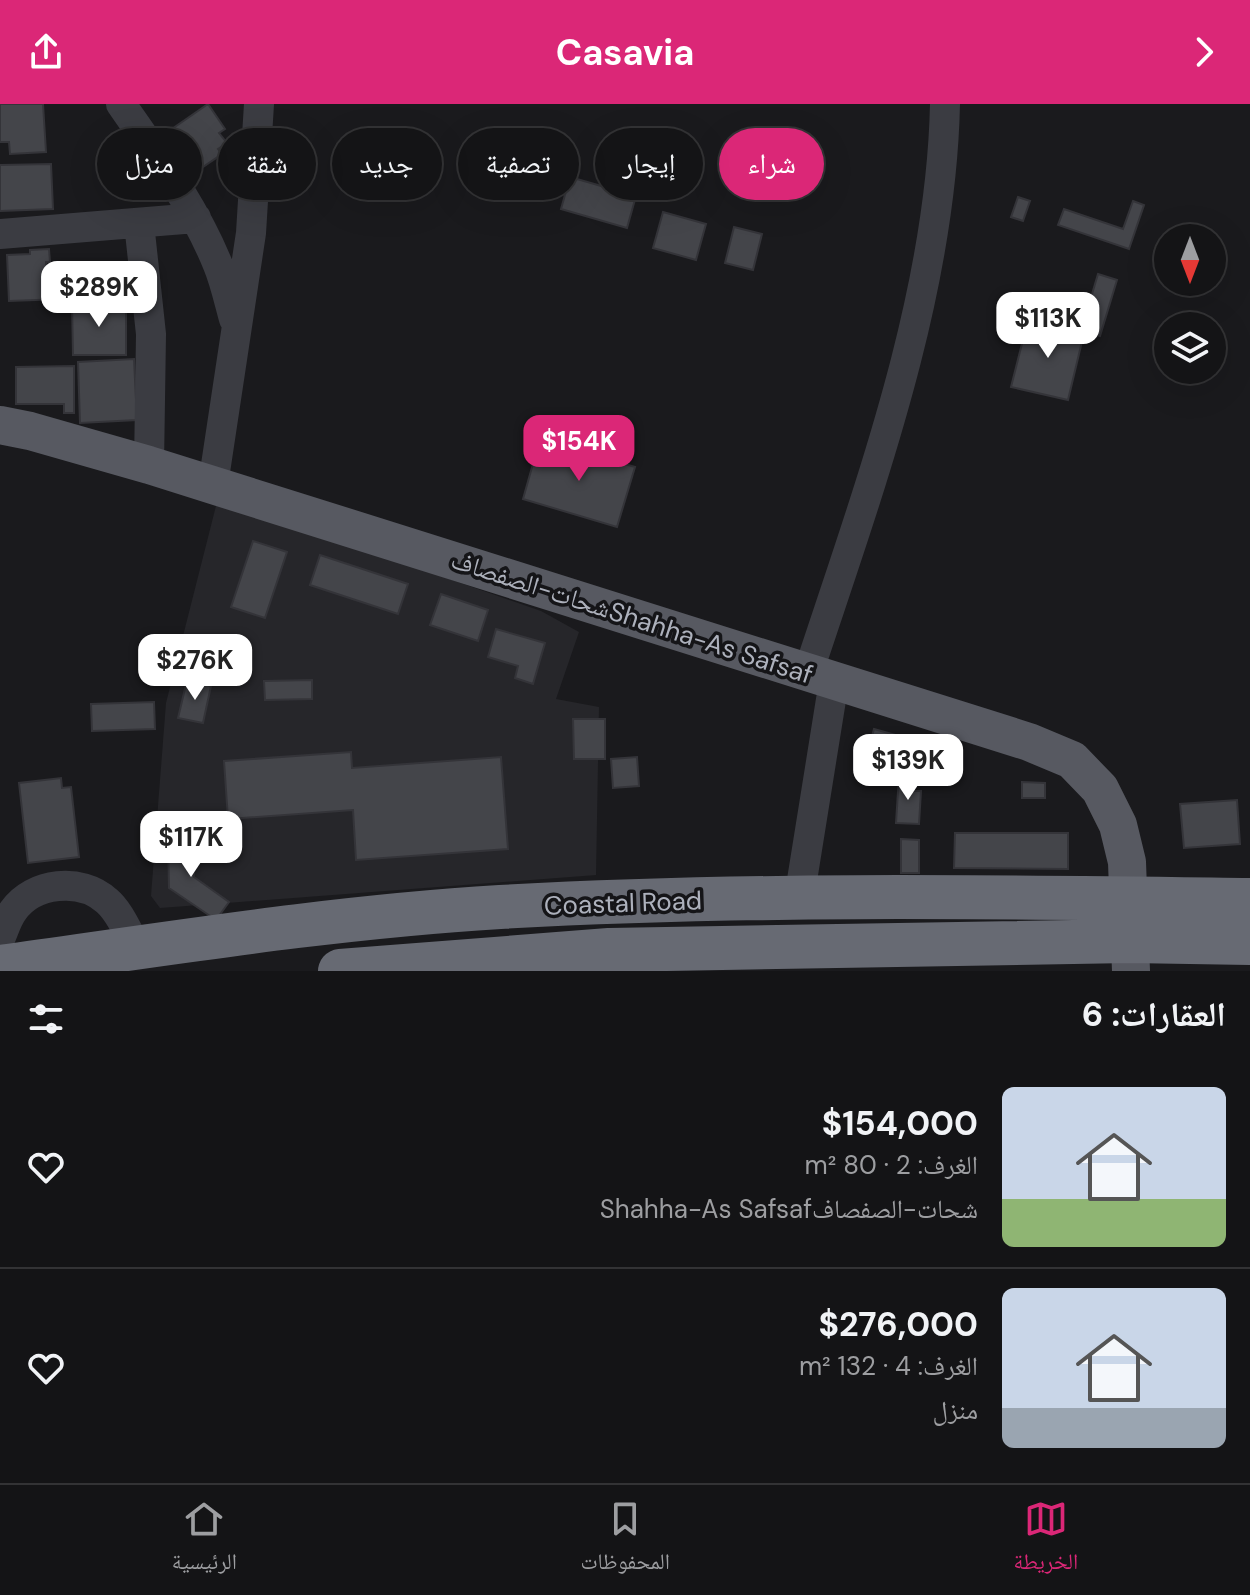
<!DOCTYPE html>
<html lang="ar">
<meta charset="utf-8">
<style>
:root{--surface:#141416;--page:#212123;--text:#f1f3f6;--muted:#9d9ea1;--line:#333335;--accent:#db2777}
body{margin:0;font-family:"DM Sans","Noto Naskh Arabic",sans-serif;background:var(--page);color:var(--text);direction:rtl;height:100vh;display:flex;flex-direction:column;font-size:30px;white-space:nowrap}
*{box-sizing:border-box;margin:0}
p{font-size:26px;color:var(--muted)}
.icon{flex:none;width:44px;height:44px;fill:none;stroke:currentColor;stroke-width:2;stroke-linecap:round;stroke-linejoin:round}
.map{position:relative;height:867px;overflow:hidden;direction:ltr}
.details{display:flex;flex-direction:column;background:var(--surface);flex:1}
.details>*{flex:none}
.hud{position:absolute;left:24px;top:24px;width:800px;height:72px;direction:rtl;display:flex;gap:16px}
.needle{width:52px;rotate:180deg}
.buttons{position:absolute;left:1154px;top:120px;display:grid;gap:16px}
.buttons a{display:grid;place-items:center;width:72px;height:72px;border-radius:50%;background:var(--surface);box-shadow:0 8px 32px #0002,0 0 0 2px var(--line);font-size:40px}
.price{position:absolute;translate:-50% -68px;padding:0 18px;border-radius:16px;background:#fff;color:#222;font-size:26px;line-height:52px;filter:drop-shadow(0 2px 4px #0008)}
.price::after{content:'';position:absolute;left:50%;top:48px;width:24px;height:18px;margin-left:-12px;background:inherit;clip-path:polygon(0 0,100% 0,50% 100%)}
.price.active{background:var(--accent);color:#fff}
ul{padding:0;list-style:none}
li{display:flex;align-items:center;gap:24px;height:200px;padding:0 24px}
li+li{border-top:2px solid var(--line)}
li span{display:grid;place-items:center;flex:none;width:224px;height:160px;border-radius:12px;color:#555}
li>.icon{margin-inline-start:auto}
span .icon{width:96px;height:96px;fill:#fffc;stroke-width:1}
li b{font-size:34px}
h2{display:flex;justify-content:space-between;align-items:center;height:96px;padding:0 24px;font-size:34px}
.chip{padding:0 28px;border-radius:36px;background:var(--surface);box-shadow:0 8px 32px #0002,0 0 0 2px var(--line);font-size:28px;line-height:72px}
.chip.active{background:var(--accent);color:#fff}
header{display:flex;justify-content:space-between;align-items:center;height:104px;padding:0 24px;background:var(--accent);color:#fff;font-size:36px;font-weight:700}
.dock{display:flex;justify-content:space-around;align-items:center;height:112px;border-top:2px solid var(--line);background:var(--surface);font-size:22px;color:var(--muted)}
.dock a{display:grid;justify-items:center;gap:4px}
.dock .active{color:var(--accent)}
.map>svg:first-child{display:block}
.built{fill:#26262a}
.building{fill:#44454a;stroke:#343439;stroke-width:2}
.lines{fill:none;stroke-linecap:round;stroke-linejoin:round}
.minor{stroke:#3b3c42;stroke-width:30}
.major{stroke:#575961;stroke-width:38}
.highway{stroke:#676a73;stroke-width:44}
.labels{text-anchor:middle;stroke-width:7;stroke-linejoin:round;paint-order:stroke}
.street-label{font-size:26px;fill:#adb1bc;stroke:#151518}
</style>
<header><svg class="icon" aria-label="forward" viewBox="0 0 24 24"><path d="M9 5l7 7-7 7"/></svg>Casavia<svg class="icon" aria-label="share" viewBox="0 0 24 24"><path d="M12 15V3M7 8l5-5 5 5M5 13v7h14v-7"/></svg></header>
<div class="map">
<svg width="1250" height="867" viewBox="0 0 1250 867">
<rect width="100%" height="100%" fill="#1a1a1d"/>
<!-- built -->
<path class="built" d="M218,394L541,507L579,528L556,595L599,603L596,771L160,804L151,792L166,599Z"/>
<!-- building -->
<path class="building" d="M0,0H43L46,48L10,50L9,38H0Z
M208,0L225,25L219,29L227,39L218,45L222,50L197,67L169,27Z
M51,60L53,105L0,107V61Z
M570,73L636,92L627,124L561,105Z
M1018,93L1030,97L1023,117L1011,113Z
M1133,97L1144,101L1129,145L1058,121L1064,105L1123,125Z
M663,108L706,120L696,156L653,144Z
M734,123L762,130L753,166L725,159Z
M49,145L50,158H46V164L61,163L63,195L9,197L7,151L30,150V146Z
M1098,170L1117,176L1100,232L1081,227Z
M126,198V251H73L72,199Z
M1028,216L1084,229L1068,296L1011,283Z
M134,255L137,316L80,319L78,258Z
M74,262V309H64V300H16V263Z
M540,335L635,363L617,423L523,395Z
M253,437L287,448L265,514L231,503Z
M320,451L408,480L398,510L310,481Z
M441,490L488,506L478,537L430,521Z
M496,525L545,539L533,580L515,574L518,562L488,553Z
M187,576L211,582L203,619L178,614Z
M312,576V595L265,596L264,577Z
M154,598L155,625L92,627L91,600Z
M573,615H605V655H574Z
M874,625L899,632L888,671L863,664Z
M351,648L352,664L501,653L508,745L356,756L353,706L228,715L224,657Z
M637,653L639,682L613,684L611,655Z
M899,672L913,673L912,687H921L919,720L896,719Z
M61,674L62,684L71,683L79,753L28,759L19,679Z
M1022,678L1045,679V694H1022Z
M1237,696L1240,740L1184,744L1180,700Z
M955,729H1068V765L954,764Z
M193,734L194,773L229,798L216,816L169,784L168,735Z
M901,735L919,736V769H901Z"/>
<g class="lines">
<!-- minor -->
<path class="minor" d="M121,0C157,52 194,102 218,161C225,178 229,197 234,215
M139,119L151,230L149,361
M0,130L196,114
M213,381L251,129L259,0
M808,569C868,387 941,192 945,0
M799,795L834,577
M0,835C4,826 7,815 13,807C33,778 81,773 107,797C120,808 128,829 137,844"/>
<!-- major -->
<path class="major" d="M0,321L30,327L149,361L1029,638L1072,656L1100,685L1118,721L1127,758L1131,867"/>
<!-- highway -->
<path class="highway" d="M0,863C166,840 333,813 500,803C750,789 1001,793 1250,796
M340,867L609,846L1130,837L1250,839"/>
</g>
<g class="labels">
<!-- street labels -->
<g class="street-label">
<text transform="translate(632 513) rotate(18)" y="9">شحات-الصفصافShahha-As Safsaf</text>
<text transform="translate(623 799) rotate(-2)" y="9">Coastal Road</text>
</g>
</g>
</svg>
<div class="buttons">
<a><svg class="needle" viewBox="-14 -14 28 28"><path d="M0-13l5 13h-10z" fill="#e53935"/><path d="M0 13l5-13h-10z" fill="#9d9ea1"/></svg></a>
<a><svg class="icon" aria-label="layers" viewBox="0 0 24 24"><path d="M12 4l9 5-9 5-9-5zM3 14l9 5 9-5"/></svg></a>
</div>
<b class="price" style="left:99px;top:225px">$289K</b>
<b class="price" style="left:1048px;top:256px">$113K</b>
<b class="price active" style="left:579px;top:379px">$154K</b>
<b class="price" style="left:195px;top:598px">$276K</b>
<b class="price" style="left:908px;top:698px">$139K</b>
<b class="price" style="left:191px;top:775px">$117K</b>
<div class="hud">
<a class="chip active">شراء</a>
<a class="chip">إيجار</a>
<a class="chip">تصفية</a>
<a class="chip">جديد</a>
<a class="chip">شقة</a>
<a class="chip">منزل</a>
</div>
</div>
<section class="details">
<h2>العقارات: 6<svg class="icon" aria-label="filters" viewBox="0 0 24 24"><path d="M4 7h16M4 17h16"/><circle cx="9" cy="7" r="2"/><circle cx="15" cy="17" r="2"/></svg></h2>
<ul>
<li><span style="background:linear-gradient(#c9d6e8 70%,#8fb573 0)"><svg class="icon" aria-label="home" viewBox="0 0 24 24"><path d="M3 11l9-7 9 7M6 9v11h12V9"/></svg></span><div><b>$154,000</b><p>الغرف: 2 · 80 m²</p><p>شحات-الصفصافShahha-As Safsaf</p></div><svg class="icon" aria-label="heart" viewBox="0 0 24 24"><path d="M12 20l-8-8c-3-5 5-10 8-4 3-6 11-1 8 4z"/></svg></li>
<li><span style="background:linear-gradient(#c9d6e8 75%,#9aa5b1 0)"><svg class="icon" aria-label="home" viewBox="0 0 24 24"><path d="M3 11l9-7 9 7M6 9v11h12V9"/></svg></span><div><b>$276,000</b><p>الغرف: 4 · 132 m²</p><p>منزل</p></div><svg class="icon" aria-label="heart" viewBox="0 0 24 24"><path d="M12 20l-8-8c-3-5 5-10 8-4 3-6 11-1 8 4z"/></svg></li>
</ul>
</section>
<nav class="dock">
<a class="active"><svg class="icon" aria-label="map" viewBox="0 0 24 24"><path d="M3 6l6-2 6 2 6-2v14l-6 2-6-2-6 2zM9 4v14M15 6v14"/></svg>الخريطة</a>
<a><svg class="icon" aria-label="saved" viewBox="0 0 24 24"><path d="M7 4h10v16l-5-4-5 4z"/></svg>المحفوظات</a>
<a><svg class="icon" aria-label="home" viewBox="0 0 24 24"><path d="M3 11l9-7 9 7M6 9v11h12V9"/></svg>الرئيسية</a>
</nav>
